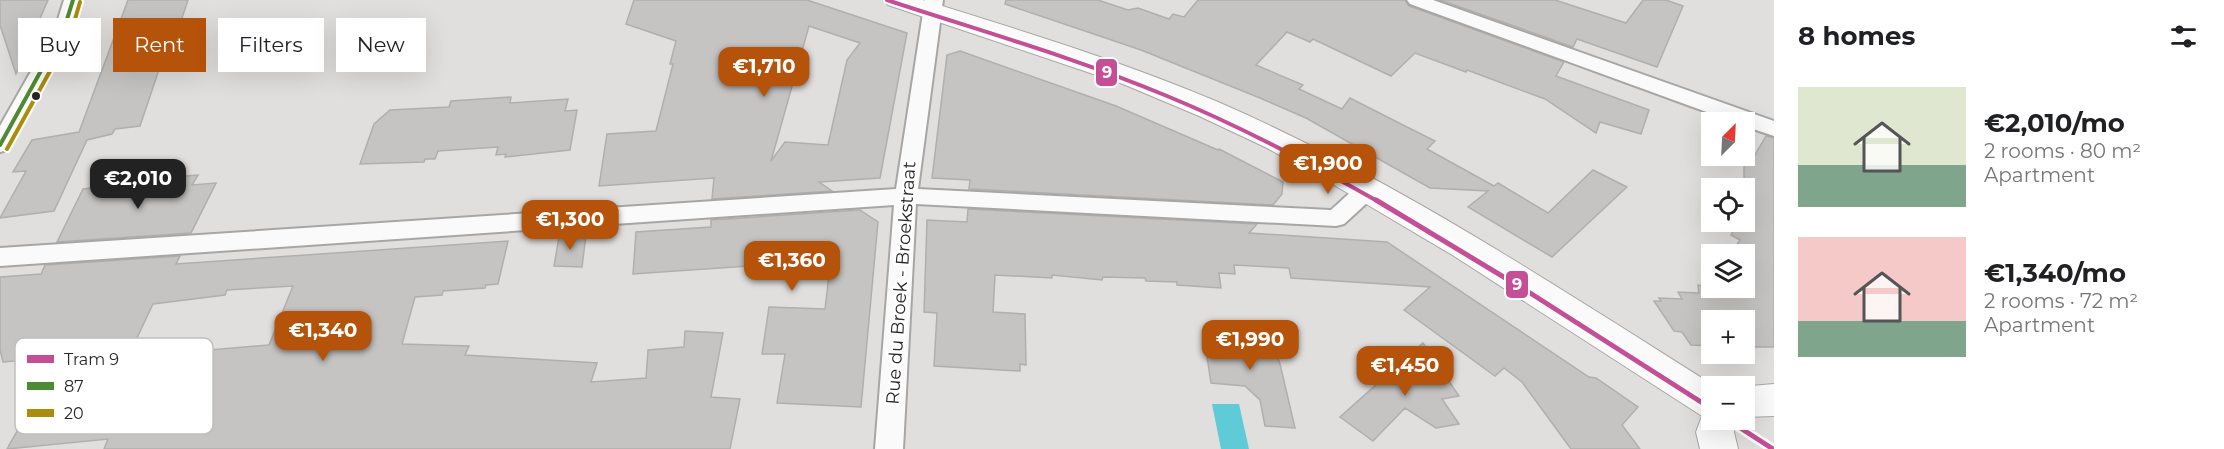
<!DOCTYPE html>
<meta charset="utf-8">
<style>
:root{--surface:#fff;--page:#f2f2f2;--text:#202124;--muted:#757577;--accent:#b45309}
body{margin:0;font-family:Montserrat,sans-serif;background:var(--page);color:var(--text);height:100vh;display:flex;flex-direction:column;font-size:22px;white-space:nowrap}
*{box-sizing:border-box;margin:0}
p{font-size:20px;color:var(--muted)}
.icon{flex:none;width:33px;height:33px;fill:none;stroke:currentColor;stroke-width:2;stroke-linecap:round;stroke-linejoin:round}
.map{position:relative;flex:1;overflow:hidden}
.details{display:flex;flex-direction:column;background:var(--surface);width:450px}
.details>*{flex:none}
.top-card{position:absolute;left:18px;top:18px;width:570px;height:54px;display:flex;gap:12px}
.needle{width:39px;rotate:24deg}
.buttons{position:absolute;left:1701px;top:112px;display:grid;gap:12px}
.buttons a{display:grid;place-items:center;width:54px;height:54px;border-radius:0px;background:var(--surface);box-shadow:0 6px 24px #0002;font-size:30px}
.price{position:absolute;translate:-50% -51px;padding:0 14px;border-radius:12px;background:var(--accent);color:#fff;font-size:20px;line-height:39px;filter:drop-shadow(0 2px 3px #0008)}
.price::after{content:'';position:absolute;left:50%;top:36px;width:18px;height:14px;margin-left:-9px;background:inherit;clip-path:polygon(0 0,100% 0,50% 100%)}
.price.current{background:#222;color:#fff}
ul{padding:0;list-style:none}
li{display:flex;align-items:center;gap:18px;height:150px;padding:0 24px}
li span{display:grid;place-items:center;flex:none;width:168px;height:120px;border-radius:0px;color:#555}
li>.icon{margin-inline-start:auto}
span .icon{width:72px;height:72px;fill:#fffc;stroke-width:1}
li b{font-size:26px}
h2{display:flex;justify-content:space-between;align-items:center;height:72px;padding:0 24px;font-size:26px}
.tag{padding:0 21px;border-radius:0px;background:var(--surface);box-shadow:0 6px 24px #0002;font-size:21px;line-height:54px}
.tag.current{background:var(--accent);color:#fff}
main{display:flex;flex:1;min-height:0}
.map>svg:first-child{display:block}
.water{fill:#5fcbd7}
.building{fill:#c5c4c2;stroke:#b0afad;stroke-width:1.5;fill-rule:evenodd}
.lines{fill:none;stroke-linecap:round;stroke-linejoin:round}
.street-casing{stroke:#a8a6a5;stroke-width:4}
.secondary-casing{stroke:#a8a6a5;stroke-width:2}
.street{fill:#fafafa;fill-rule:evenodd}
.secondary{fill:#fafafa;fill-rule:evenodd}
.bus-1-casing{stroke:#fff;stroke-width:8}
.bus-2-casing{stroke:#fff;stroke-width:8}
.bus-1{stroke:#4c8b33;stroke-width:4}
.bus-2{stroke:#ac8c0d;stroke-width:4}
.tram-1-far1-casing{stroke:#fff;stroke-width:8}
.tram-1-casing{stroke:#fff;stroke-width:10}
.tram-1-far1{stroke:#c44f97;stroke-width:4}
.tram-1{stroke:#c44f97;stroke-width:5}
.bus-dot{fill:#292726;stroke:#fff;stroke-width:2}
.labels{text-anchor:middle;stroke-width:5;stroke-linejoin:round;paint-order:stroke}
.street-label{font-size:18px;fill:#292726;stroke:#fff}
.key{fill:#fff;stroke:#bfbebe;stroke-width:1.5}
.key-label{font-size:16px;fill:#292726}
.line-badge{stroke:#fff;stroke-width:2}
.badge-label{font-size:16px;text-anchor:middle;font-weight:bold;fill:#fff}
</style>
<main>
<div class="map">
<svg width="1774" height="449" viewBox="0 0 1774 449">
<rect width="100%" height="100%" fill="#e1dfdd"/>
<!-- water -->
<path class="water" d="M1212,404H1239L1249,449H1221Z"/>
<!-- building -->
<path class="building" d="M0,0H48L16,74L0,25Z
M128,0H188L176,36L170,37L140,126L115,129L112,134L87,140L54,211L0,218L26,171L13,172L32,140L79,132Z
M634,0H807L907,33L880,178L819,182L832,191L712,199L714,178L599,186L607,134L656,131L673,64H670L676,41L626,24ZM809,26L860,43L847,60L828,145L785,142L771,161Z
M1006,0H1098L1128,10L1138,8L1169,19L1173,14L1184,17L1198,0H1405L1409,6L1564,62L1556,76L1649,110L1641,134L1600,122L1596,133L1545,99L1467,70L1466,72L1415,53L1391,76L1313,39L1310,42L1287,32L1256,65L1303,85L1299,89L1342,109L1350,98L1403,125L1435,141L1427,149L1494,186L1498,183L1548,213L1593,170L1627,187L1552,257L1468,207L1488,191L1430,188L1306,118L1260,98L1141,50L1005,4Z
M1440,0H1555L1626,23L1643,0H1666L1683,6L1657,67L1577,39L1573,47Z
M960,51L1116,106L1218,150L1219,149L1283,182L1282,194L1273,205L969,189L970,180L932,178L947,55Z
M511,97L510,103L568,99L565,111L577,110L570,150L505,157L506,154L496,155L498,147L438,151L435,159H425L424,162L360,164L374,124L390,110L449,107L451,101Z
M1766,136L1774,138V347H1744V321H1712V346L1691,345L1682,332L1674,331L1654,301H1661L1659,298L1682,299L1678,292L1699,293L1698,285L1710,286L1712,283V288H1744V255H1730L1740,240L1731,235L1738,222H1744V209L1752,195L1744,192V151L1755,155Z
M198,175L192,185L216,183L191,233L57,242L83,189L143,182L144,179Z
M968,209L1257,224L1249,233L1387,242L1589,377L1596,378L1638,407L1622,425L1640,449H1571L1522,382L1504,368L1495,376L1404,310L1430,287L1291,278L1289,268L1234,265L1235,274L1219,273L1221,288L1177,285V282L1146,281L1145,278L1103,277L1102,280L1052,275V278L995,275L993,312L1025,314L1026,365L1020,364V371L934,366L937,313L924,312L927,220L967,222Z
M860,210L878,222L861,407L777,403L785,354H762L769,307L825,309L832,249L763,255L764,265L633,274L636,232L711,227V220Z
M586,235L582,267L554,266L559,237Z
M508,241L498,284L486,285L485,288L443,291L442,295L415,297L402,344L469,346L465,355L597,363L591,382L646,378L648,350L684,347L685,331L723,333L711,397L740,399L730,449H104L108,439L7,449L29,410L39,409L66,357L3,362L0,350V277L41,274L45,265L180,256L176,264ZM293,286L269,345L128,357L153,304L225,295L227,290Z
M1223,326L1247,328L1250,339H1271L1280,364L1295,428L1265,426L1260,400L1245,386L1211,383L1203,330L1224,333Z
M1423,343L1459,396L1442,399L1459,424L1436,428L1405,408L1373,441L1340,417Z"/>
<g class="lines">
<!-- street casing -->
<g class="street-casing">
<path id="street" d="M64,0H82L73,29L10,145L7,150L0,152V126L55,29Z
M925,0H943L918,189L1331,210C1344,199 1360,179 1378,184L1381,190L1344,224L1336,226L916,204L903,449H875L894,205L0,266V248L896,189Z
M1407,0H1433L1774,121V136L1744,126V123H1737L1410,4Z"/>
</g>
<!-- secondary casing -->
<g class="secondary-casing">
<path id="secondary" d="M884,0H923C1022,31 1122,61 1218,102C1393,178 1554,285 1716,387H1712V420H1738L1734,432L1738,449H1700L1696,432L1702,416L1454,256L1329,182L1265,147L1199,116L1123,84L888,5Z
M1774,384V416L1744,417V387H1739Z"/>
</g>
<!-- street -->
<use href="#street" class="street"/>
<!-- secondary -->
<use href="#secondary" class="secondary"/>
<!-- bus-1 casing -->
<g class="bus-1-casing">
<path id="bus-1" d="M0,145L64,29L73,0"/>
</g>
<!-- bus-2 casing -->
<g class="bus-2-casing">
<path id="bus-2" d="M7,149L71,33L80,2"/>
</g>
<!-- bus-1 -->
<use href="#bus-1" class="bus-1"/>
<!-- bus-2 -->
<use href="#bus-2" class="bus-2"/>
<!-- tram-1-far1 casing -->
<g class="tram-1-far1-casing">
<path id="tram-1-far1" d="M887,0C981,31 1076,58 1167,96C1240,126 1310,163 1379,202"/>
</g>
<!-- tram-1 casing -->
<g class="tram-1-casing">
<path id="tram-1" d="M1376,200L1527,291L1712,409
M1728,420L1773,449"/>
</g>
<!-- tram-1-far1 -->
<use href="#tram-1-far1" class="tram-1-far1"/>
<!-- tram-1 -->
<use href="#tram-1" class="tram-1"/>
</g>
<!-- markers -->
<circle class="bus-dot" cx="36" cy="96" r="5"/>
<g class="labels">
<!-- street labels -->
<g class="street-label">
<text transform="translate(901 283) rotate(-86)" y="6">Rue du Broek - Broekstraat</text>
</g>
</g>
<!-- legend -->
<rect x="15" y="338" width="198" height="96" rx="9" class="key"/>
<rect x="27" y="355" width="27" height="8" fill="#c44f97"/>
<rect x="27" y="382" width="27" height="8" fill="#4c8b33"/>
<rect x="27" y="409" width="27" height="8" fill="#ac8c0d"/>
<g class="key-label">
<text x="64" y="365">Tram 9</text>
<text x="64" y="392">87</text>
<text x="64" y="419">20</text>
</g>
<g class="line-badge">
<rect x="1095" y="58" width="23" height="29" rx="6" fill="#c44f97"/>
<rect x="1505" y="270" width="24" height="29" rx="6" fill="#c44f97"/>
</g>
<g class="badge-label">
<text x="1107" y="78">9</text>
<text x="1517" y="290">9</text>
</g>
</svg>
<div class="buttons">
<a><svg class="needle" viewBox="-14 -14 28 28"><path d="M0-13l5 13h-10z" fill="#e53935"/><path d="M0 13l5-13h-10z" fill="#757577"/></svg></a>
<a><svg class="icon" aria-label="locate" viewBox="0 0 24 24"><circle cx="12" cy="12" r="6"/><path d="M12 2v4M12 18v4M2 12h4M18 12h4"/></svg></a>
<a><svg class="icon" aria-label="layers" viewBox="0 0 24 24"><path d="M12 4l9 5-9 5-9-5zM3 14l9 5 9-5"/></svg></a>
<a>+</a>
<a>−</a>
</div>
<b class="price" style="left:764px;top:98px">€1,710</b>
<b class="price" style="left:1328px;top:195px">€1,900</b>
<b class="price current" style="left:138px;top:210px">€2,010</b>
<b class="price" style="left:570px;top:251px">€1,300</b>
<b class="price" style="left:792px;top:292px">€1,360</b>
<b class="price" style="left:323px;top:362px">€1,340</b>
<b class="price" style="left:1250px;top:371px">€1,990</b>
<b class="price" style="left:1405px;top:397px">€1,450</b>
<div class="top-card">
<a class="tag">Buy</a>
<a class="tag current">Rent</a>
<a class="tag">Filters</a>
<a class="tag">New</a>
</div>
</div>
<section class="details">
<h2>8 homes<svg class="icon" aria-label="filters" viewBox="0 0 24 24"><path d="M4 7h16M4 17h16"/><circle cx="9" cy="7" r="2"/><circle cx="15" cy="17" r="2"/></svg></h2>
<ul>
<li><span style="background:linear-gradient(#dfe7d0 65%,#7fa58c 0)"><svg class="icon" aria-label="home" viewBox="0 0 24 24"><path d="M3 11l9-7 9 7M6 9v11h12V9"/></svg></span><div><b>€2,010/mo</b><p>2 rooms · 80 m²</p><p>Apartment</p></div></li>
<li><span style="background:linear-gradient(#f6c9c9 70%,#7fa58c 0)"><svg class="icon" aria-label="home" viewBox="0 0 24 24"><path d="M3 11l9-7 9 7M6 9v11h12V9"/></svg></span><div><b>€1,340/mo</b><p>2 rooms · 72 m²</p><p>Apartment</p></div></li>
</ul>
</section>
</main>
